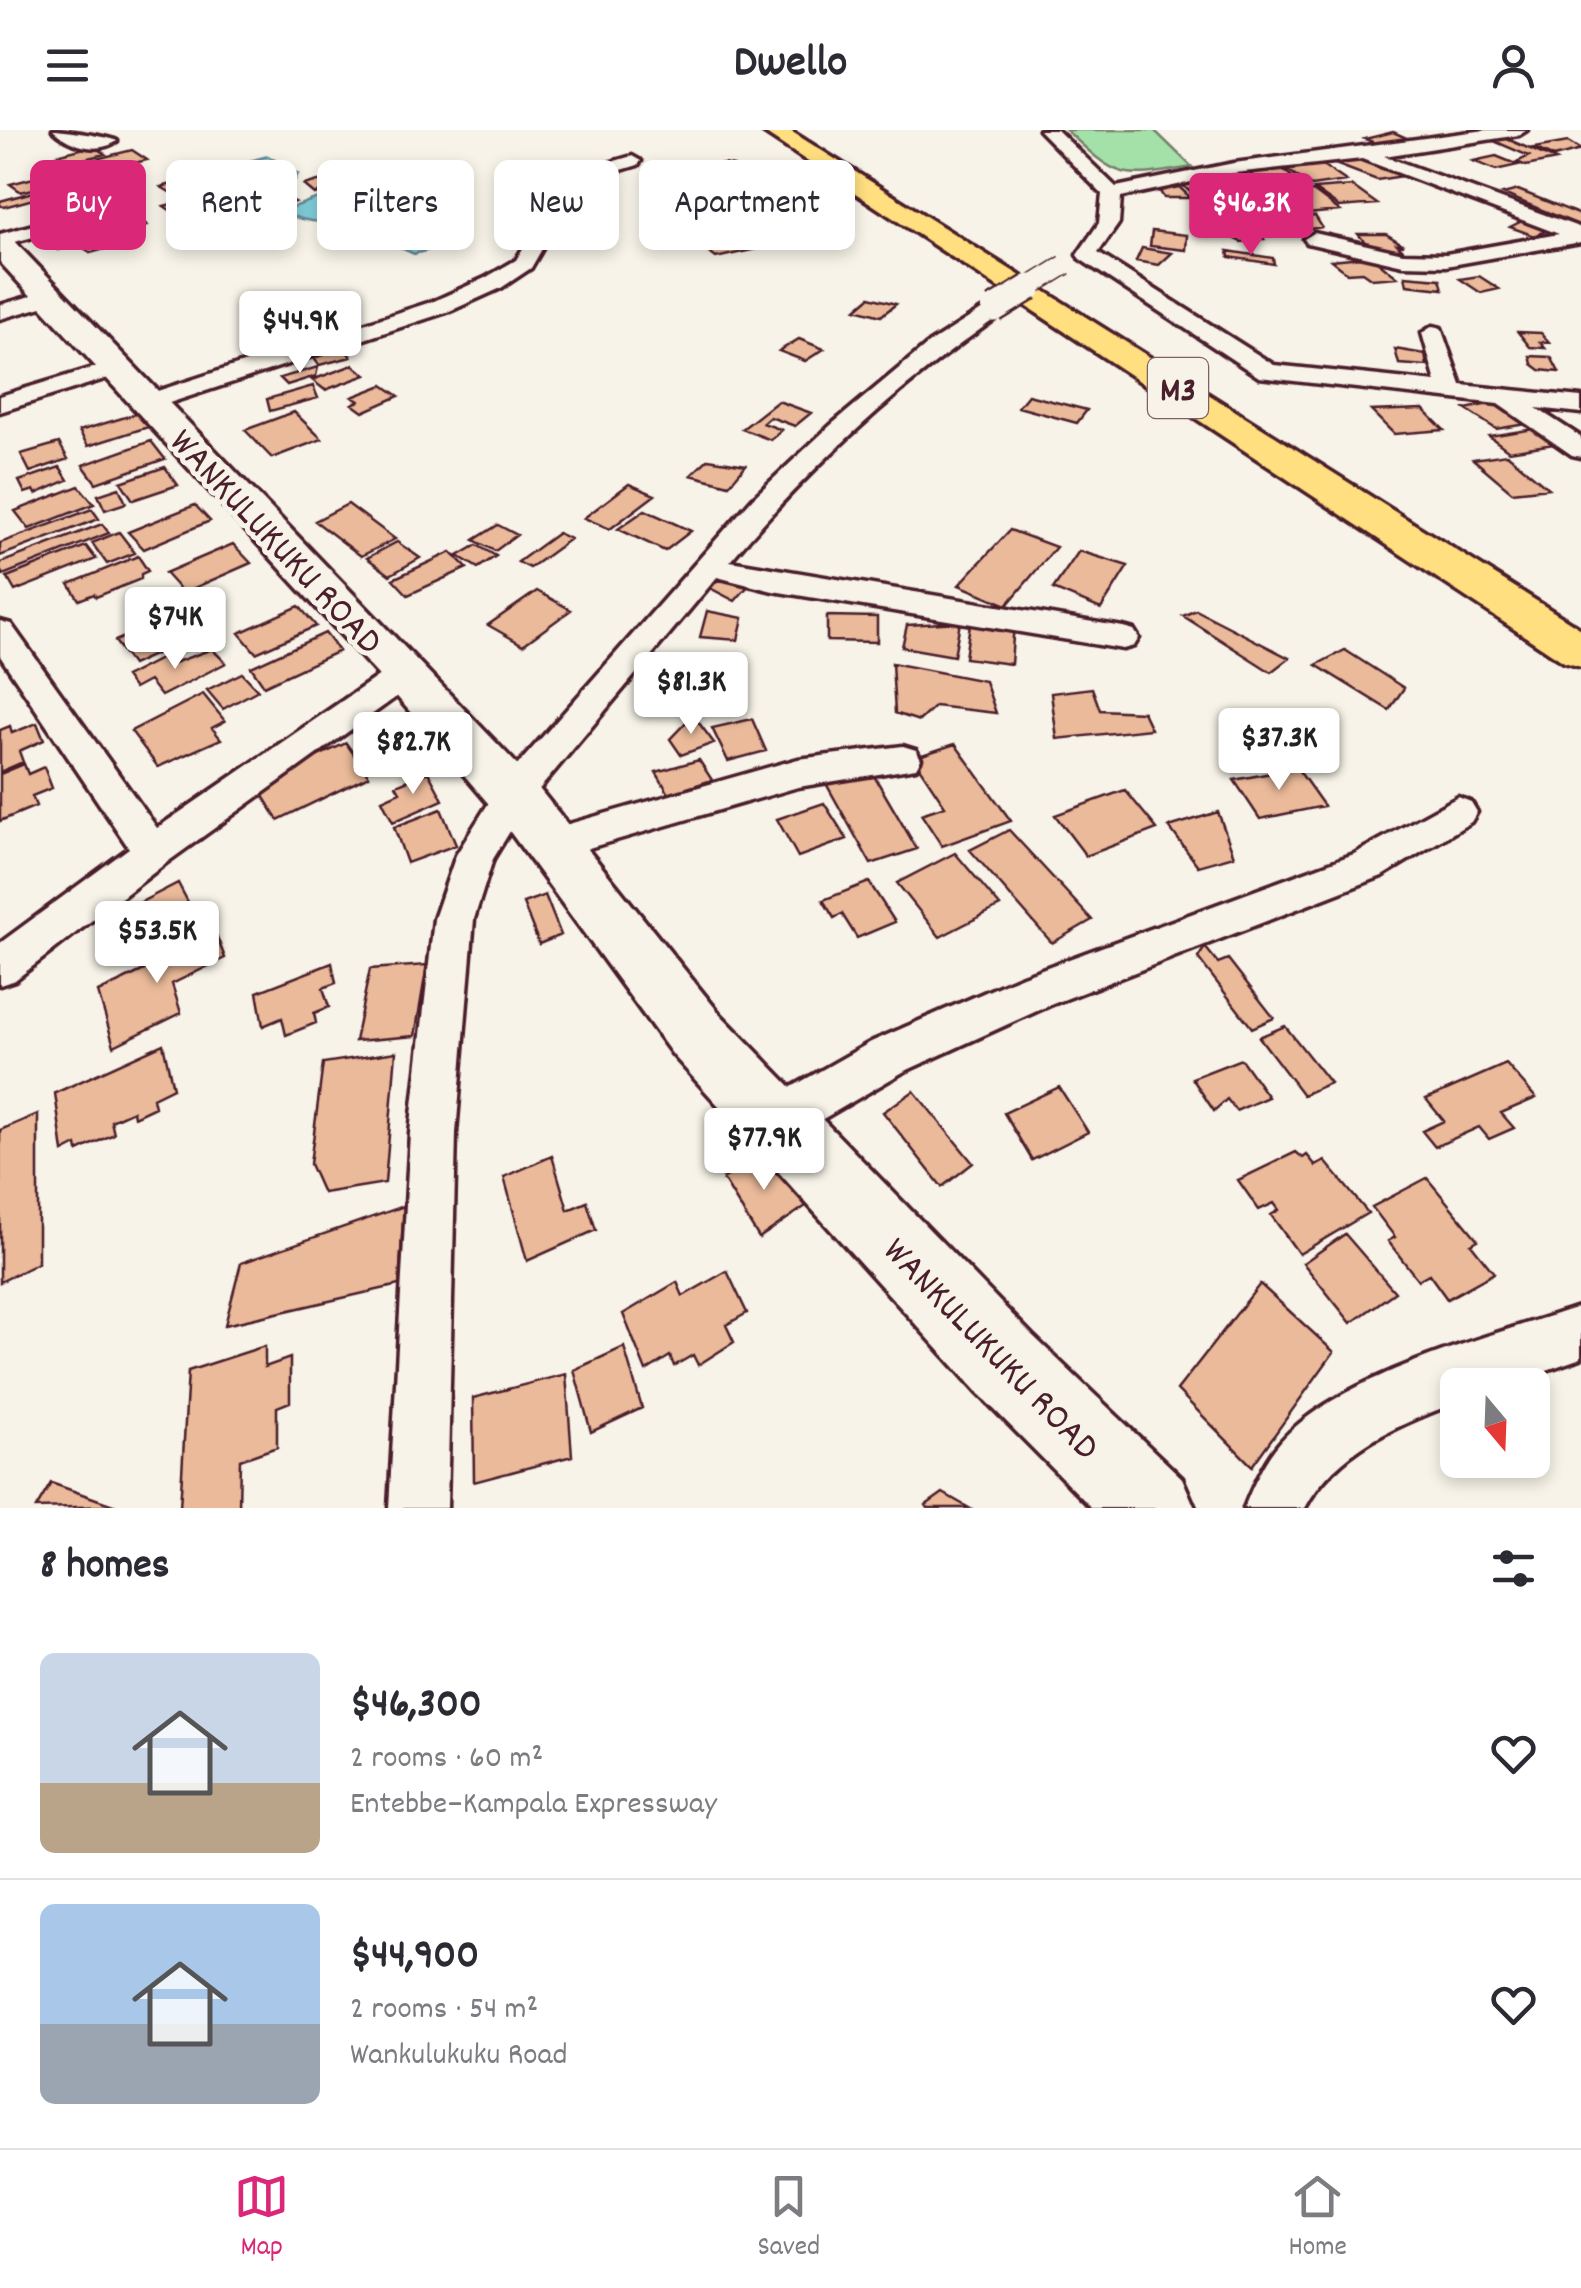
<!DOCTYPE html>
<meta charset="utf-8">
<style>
:root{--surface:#fff;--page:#f7f7f7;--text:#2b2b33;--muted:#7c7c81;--line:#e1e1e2;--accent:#db2777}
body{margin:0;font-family:Dekko,sans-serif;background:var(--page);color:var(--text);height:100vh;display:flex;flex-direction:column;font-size:38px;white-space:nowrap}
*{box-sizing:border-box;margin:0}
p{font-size:32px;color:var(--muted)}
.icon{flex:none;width:55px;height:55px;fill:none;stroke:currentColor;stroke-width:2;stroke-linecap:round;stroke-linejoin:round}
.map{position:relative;height:1378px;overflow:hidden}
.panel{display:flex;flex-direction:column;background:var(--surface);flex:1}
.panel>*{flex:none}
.guide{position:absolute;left:30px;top:30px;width:1000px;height:90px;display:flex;gap:20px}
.needle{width:65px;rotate:161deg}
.tools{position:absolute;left:1440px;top:1238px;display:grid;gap:20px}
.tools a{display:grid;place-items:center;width:110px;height:110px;border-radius:15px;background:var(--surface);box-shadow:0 5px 15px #0003;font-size:50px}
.price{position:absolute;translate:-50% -85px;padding:0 22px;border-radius:10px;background:#fff;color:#222;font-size:32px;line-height:65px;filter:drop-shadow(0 2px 5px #0008)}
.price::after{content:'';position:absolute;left:50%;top:60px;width:30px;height:22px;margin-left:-15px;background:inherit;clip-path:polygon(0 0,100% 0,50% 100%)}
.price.on{background:var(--accent);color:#fff}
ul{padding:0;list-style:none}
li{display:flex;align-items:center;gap:30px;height:250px;padding:0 40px}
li+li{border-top:2px solid var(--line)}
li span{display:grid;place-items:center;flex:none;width:280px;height:200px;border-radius:15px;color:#555}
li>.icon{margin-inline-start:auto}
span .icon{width:120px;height:120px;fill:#fffc;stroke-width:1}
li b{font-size:42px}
h2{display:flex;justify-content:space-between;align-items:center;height:120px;padding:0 40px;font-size:42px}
.pill{padding:0 35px;border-radius:15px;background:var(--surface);box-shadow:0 5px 15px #0003;font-size:35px;line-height:90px}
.pill.on{background:var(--accent);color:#fff}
header{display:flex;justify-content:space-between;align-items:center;height:130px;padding:0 40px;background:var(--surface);font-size:45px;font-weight:700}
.tabs{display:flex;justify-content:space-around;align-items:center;height:140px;border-top:2px solid var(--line);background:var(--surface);font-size:28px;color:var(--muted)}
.tabs a{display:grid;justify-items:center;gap:5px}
.tabs .on{color:var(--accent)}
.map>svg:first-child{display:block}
.green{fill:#a3e1a8;stroke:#76806a;stroke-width:2.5}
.water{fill:#7eceda;stroke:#698894;stroke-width:2.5}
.building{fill:#eaba9a;stroke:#4a1f2b;stroke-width:2.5}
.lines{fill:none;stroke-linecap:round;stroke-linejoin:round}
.minor-casing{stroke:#4a1f2b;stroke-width:7}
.secondary-casing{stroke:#4a1f2b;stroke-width:7}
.motorway-casing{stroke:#4a1f2b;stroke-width:7}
.minor{fill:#f7f3e8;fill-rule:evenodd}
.secondary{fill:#f7f3e8;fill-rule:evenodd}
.motorway{fill:#ffdf80;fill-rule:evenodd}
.minor-bridge-far1-casing{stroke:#4a1f2b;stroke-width:22;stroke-linecap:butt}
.minor-bridge-casing{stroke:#4a1f2b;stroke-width:30;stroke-linecap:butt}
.minor-bridge-far1{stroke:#f7f3e8;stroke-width:19}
.minor-bridge{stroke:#f7f3e8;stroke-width:25}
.labels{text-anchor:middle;stroke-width:10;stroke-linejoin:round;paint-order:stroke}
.shield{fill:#f7f3e8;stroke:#7e5f64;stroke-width:2.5}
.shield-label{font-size:35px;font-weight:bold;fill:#4a1f2b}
.street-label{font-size:38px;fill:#4a1f2b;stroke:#f7f3e8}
</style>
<header><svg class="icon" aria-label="menu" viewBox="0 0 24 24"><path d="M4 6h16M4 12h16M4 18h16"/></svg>Dwello<svg class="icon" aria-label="person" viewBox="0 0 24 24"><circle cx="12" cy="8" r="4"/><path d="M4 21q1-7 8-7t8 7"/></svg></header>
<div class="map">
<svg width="1581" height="1378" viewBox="0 0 1581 1378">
<rect width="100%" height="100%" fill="#f7f3e8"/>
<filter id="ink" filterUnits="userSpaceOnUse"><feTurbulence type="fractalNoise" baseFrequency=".01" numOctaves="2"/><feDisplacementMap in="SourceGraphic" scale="20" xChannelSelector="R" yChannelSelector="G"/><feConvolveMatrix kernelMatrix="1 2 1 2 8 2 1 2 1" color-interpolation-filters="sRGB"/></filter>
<g filter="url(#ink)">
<!-- green -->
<path class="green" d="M1066,0H1154L1192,37C1120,49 1119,50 1066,0Z"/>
<!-- water -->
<path class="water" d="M268,26L298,44L295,50L240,62L223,38Z
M334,62H346L358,79C333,98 308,93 280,82Z
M398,93L427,106L441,117L414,124L370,104Z"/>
<!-- building -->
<path class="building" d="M1393,2L1409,9L1380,15L1365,9Z
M1500,6L1556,30L1526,36L1517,32L1529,26L1487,8Z
M1568,12L1581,20L1554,27L1534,18Z
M93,16L105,24L67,33L56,25Z
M132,20L147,30L86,45L72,35Z
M1361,25L1416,44L1377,50L1322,29Z
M1496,26L1518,35L1496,40L1473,31Z
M1315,30L1346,51L1311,56L1279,34Z
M724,34L734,36L740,45L734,46L740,52L717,55L705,37Z
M1276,34L1305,57L1271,60L1242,38Z
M359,36L379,46L356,53L336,41Z
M1237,39L1265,61L1238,64L1213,44Z
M41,46L53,54L21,62L10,54Z
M1208,46L1234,71L1202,72L1181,54Z
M332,47L345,54L315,64L304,55Z
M183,51L201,61L180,68L161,57Z
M1176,54L1191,68H1164L1159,60Z
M55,56L63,61L4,77L0,75V71Z
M1352,56L1377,74L1339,77L1314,59Z
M1518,60L1581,85V96L1503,64Z
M76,61L97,73L73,80L53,67Z
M1313,61L1340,81L1306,84L1280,64Z
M278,63L295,72L274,79L257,70Z
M1276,65L1304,86L1272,89L1246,67Z
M193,68L205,77L177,85L164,76Z
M1192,73L1228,76L1232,98L1194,95Z
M788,76L808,86L818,84L828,90L805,98L797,94L775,99L761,85Z
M1253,76L1271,93L1250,95L1232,78Z
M126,79L147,95L58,120L38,102Z
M1315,86L1322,97L1304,100L1289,90Z
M1528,88L1554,97L1535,106L1510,97Z
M1226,100H1258L1264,109L1241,112L1231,107Z
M1152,101L1187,105L1186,120L1150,116Z
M124,104L133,111L90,123L82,116Z
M1358,104H1386L1404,115L1397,114L1402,119H1371Z
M738,105L756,119L716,128L708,122L720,118L713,114Z
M1142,118L1172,123L1159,135L1136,131Z
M1228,121L1273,128L1274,134L1229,127Z
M1371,126L1397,147L1372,149L1362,142L1347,143L1331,130Z
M1405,146L1440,149L1443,159L1407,155Z
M1479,146L1499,159L1481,163L1460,149Z
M870,167L896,174L881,186L856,179Z
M1518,202L1541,203L1549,212H1540L1545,218L1530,217Z
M799,209L824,219L805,231L779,221Z
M343,216L351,227L319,235L311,224Z
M1395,219L1425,224L1427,236L1399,234Z
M1530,226L1551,227L1559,242L1540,240L1532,234Z
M353,235L366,245L325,260L312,250Z
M318,237L316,246L287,255L280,248Z
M383,255L399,266L363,282L352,274L359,271L352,267Z
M313,256L318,268L270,281L267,269Z
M1028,265L1087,280L1077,293L1018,277Z
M778,271L811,283L795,296L770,287L763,293L782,300L771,310L742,299Z
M1494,273L1526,294L1496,299L1465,279Z
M1423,279L1444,300L1394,304L1371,281Z
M294,282L322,309L272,328L245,300Z
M139,283L148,297L88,316L79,301Z
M1534,299L1554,314L1509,321L1489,306Z
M151,311L165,329L96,353L83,335Z
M59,313L68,329L30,342L21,324Z
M1507,324L1548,358L1512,362L1473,329Z
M708,329L746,335L729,355L691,345Z
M60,337L68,350L36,364L34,360L25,363L19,351Z
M165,337L178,355L133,370L121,352Z
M629,354L655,365L610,399L584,388Z
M79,356L94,374L29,399L15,381Z
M119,358L126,373L105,380L98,365Z
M348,374L395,409L361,426L315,391Z
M195,375L210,391L144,419L128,402Z
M92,379L99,389L0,426V413Z
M645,380L691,401L665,421L618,399Z
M102,394L109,403L3,445L0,440V433Z
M498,395L517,405L495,421L474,410Z
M1010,400L1056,417L1007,475L959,455Z
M119,402L135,423L107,434L92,413Z
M558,403L570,409L530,438L518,432Z
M397,412L420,428L390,445L367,428Z
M233,414L251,433L183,463L165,443Z
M477,415L496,426L478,438L458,426Z
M86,416L96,429L15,461L7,447Z
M1079,421L1128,436L1101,479L1053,459Z
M451,422L467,438L408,465L393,449Z
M138,426L148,441L141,444V449L96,467L94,464L79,470L69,454Z
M720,445L749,455L735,471L710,458Z
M537,461L571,480L523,515L488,495Z
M299,476L316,496L256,523L239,503Z
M1196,480L1289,528L1271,542L1183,486Z
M707,481L743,488L738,510L700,507Z
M827,486L877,487V512L827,511Z
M971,487L1014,493L1011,534L965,528Z
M169,488L186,510L132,535L115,511Z
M960,492L954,526L902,517L907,495Z
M325,503L339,521L264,556L251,537Z
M212,519L226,533L161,566L149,551L134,559L125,547L162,528L168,535Z
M1345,520L1404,558L1389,580L1316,535Z
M892,533L985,551L996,583L935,576L919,591L895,583Z
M242,543L258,560L223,579L207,560Z
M1092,558L1100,580L1143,582L1151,599L1057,609L1051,563Z
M203,564L225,591L212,598L221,609L158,637L131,601Z
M693,585L714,613L681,625L670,609Z
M752,589L766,621L728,631L712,598Z
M37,593L44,610L19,621L23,632L0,642V600L10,596L12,603Z
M346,613L369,646L278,690L256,655Z
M955,614L1011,691L942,716L921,684L945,676L913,628Z
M699,630L712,650L669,664L656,642Z
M24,634L28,644L44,637L52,658L32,666L36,676L0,691V644Z
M1297,638L1324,676L1260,689L1234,650Z
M428,642L443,670L393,692L382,670L400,662L396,655Z
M873,644L917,719L871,734L823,648Z
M1125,660L1157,699L1086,726L1055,685Z
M824,673L847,709L798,727L777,689Z
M441,679L456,715L407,733L394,697Z
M1218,682L1234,726L1198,736L1169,697Z
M1009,700L1092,790L1052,813L970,720Z
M955,723L1000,776L940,807L897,753Z
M869,752L895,792L857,808L842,784L834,788L823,770Z
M178,753L199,793L131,829L112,787Z
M545,765L561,805L539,814L523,773Z
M212,794L225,828L172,854L181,883L114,916L98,862L163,831L159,819Z
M1205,817L1218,833L1228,829L1274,888L1252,898L1198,828Z
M332,833L336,853L323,858L329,877L314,883L316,893L286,905L282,888L263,896L257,862Z
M427,835L415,906L355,911L370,839Z
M1285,896L1330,953L1303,965L1259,907Z
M163,914L173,958L153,968L155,977L134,987L133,981L111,991L114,1004L78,1021L77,1015L63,1022L55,963Z
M396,922L385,1053L323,1063L310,1034L323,933Z
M1241,929L1268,967L1236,981L1227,969L1214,981L1192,948Z
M1506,934L1536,968L1501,983L1514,998L1489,1009L1479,997L1435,1017L1422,1001L1444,991L1426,969Z
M1059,957L1088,1002L1032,1030L1004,983Z
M914,961L973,1033L942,1057L883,982Z
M38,984V1133L0,1152V1000Z
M768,1019L806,1076L759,1108L723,1049Z
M1296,1022L1303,1028L1307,1025L1316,1036L1325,1031L1368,1083L1299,1124L1271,1085L1279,1080L1274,1073L1259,1080L1238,1050Z
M552,1026L568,1080L587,1072L596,1100L527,1131L504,1047Z
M1427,1048L1478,1110L1471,1114L1494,1143L1447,1169L1429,1144L1418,1150L1388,1111L1395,1107L1372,1077Z
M404,1076L399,1155L225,1195L241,1133Z
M1345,1104L1395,1162L1351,1193L1303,1133Z
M727,1141L747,1183L726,1195L734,1212L698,1235L693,1225L674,1236L670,1226L646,1241L623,1184L677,1152L683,1166Z
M1260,1154L1334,1222L1252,1336L1177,1260Z
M265,1216V1237L290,1228V1272L277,1277V1317L240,1330L239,1378H180L188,1241Z
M624,1217L642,1278L591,1302L574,1240Z
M566,1244L572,1326L474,1352L473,1268Z
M51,1353L116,1376L36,1378Z
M943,1363L969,1378H928L926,1375Z"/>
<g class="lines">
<!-- minor casing -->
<g class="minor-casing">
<path id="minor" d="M53,0C63,0 110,7 117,11C97,25 69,15 53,0Z
M1039,0H1057L1116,57L1234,33L1486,0H1527L1519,5L1384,26L1581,98V112L1446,136L1403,135L1307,113L1304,109L1314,103L1403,123L1446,124L1559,104L1362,29L1234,43L1121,67L1119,93L1098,123L1274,235L1436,252L1422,203L1433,196L1441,198L1461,255L1581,267V283L1536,278L1581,307V327L1572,325L1498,274L1259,247L1080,129L1077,125L1099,93L1102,64Z
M632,26L641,31L638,35L589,50L576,60L531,138L501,158L450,181L157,277H139L135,272L139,267L434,171L485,148L516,130L562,53L577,42Z
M122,71L129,73V81L0,116V104Z
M51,160L62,167L59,172L0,189V175Z
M994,172L1005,179L1002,184C901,254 809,337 730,431L1123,497L1134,500L1139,508L1134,516L1123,519L773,461L717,447L526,675L493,729L474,789L456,1003L447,1378H389L410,1003L434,789L456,725L500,655L753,368L831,295L928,214Z
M116,231L128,238L124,243L0,282V266Z
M0,491L11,494L157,698L393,536L405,532L417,536L422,544L417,552L166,733L15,850L0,855V813L129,718L0,526Z
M903,616L916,620L921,629L916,638L798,657L551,729L537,725L532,714L537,703L551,699L798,629Z
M1458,667L1471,672L1477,682L1471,692L1382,746L1050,875L903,942L792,1007L776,1014L760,1007L753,991L760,975L871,912L1020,847L1354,724Z
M1581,1176V1228L1504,1255H1458V1272C1399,1294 1336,1320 1305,1378H1244C1253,1355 1265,1329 1281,1311C1342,1243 1495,1205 1581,1176Z"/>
</g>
<!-- secondary casing -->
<g class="secondary-casing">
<path id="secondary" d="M0,105L11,108L532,650L719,883L1032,1205L1182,1348L1195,1378H1092L976,1261L673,925L494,680L388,556L0,132Z"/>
</g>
<!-- motorway casing -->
<g class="motorway-casing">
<path id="motorway" d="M760,0H789L1581,499V537L1564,532Z"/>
</g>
<!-- minor -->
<use href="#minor" class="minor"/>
<!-- secondary -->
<use href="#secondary" class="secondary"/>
<!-- motorway -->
<use href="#motorway" class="motorway"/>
<!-- minor-bridge-far1 casing -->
<g class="minor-bridge-far1-casing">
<path id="minor-bridge-far1" d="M1026,159L1065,135"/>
</g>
<!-- minor-bridge casing -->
<g class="minor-bridge-casing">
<path id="minor-bridge" d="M994,179L1030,157"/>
</g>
<!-- minor-bridge-far1 -->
<use href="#minor-bridge-far1" class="minor-bridge-far1"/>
<!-- minor-bridge -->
<use href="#minor-bridge" class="minor-bridge"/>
</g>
</g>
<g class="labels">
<!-- shield labels -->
<rect class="shield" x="1148" y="228" width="60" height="60" rx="8"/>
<g class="shield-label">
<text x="1178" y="270">M3</text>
</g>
<!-- street labels -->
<g class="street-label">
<text transform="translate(278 410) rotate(47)" y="13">WANKULUKUKU ROAD</text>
<text transform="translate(993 1217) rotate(46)" y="13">WANKULUKUKU ROAD</text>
</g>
</g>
</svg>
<div class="tools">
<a><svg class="needle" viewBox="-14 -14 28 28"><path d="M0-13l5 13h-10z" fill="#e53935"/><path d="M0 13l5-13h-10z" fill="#7c7c81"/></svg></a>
</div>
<b class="price on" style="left:1251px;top:128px">$46.3K</b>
<b class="price" style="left:300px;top:246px">$44.9K</b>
<b class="price" style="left:175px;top:542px">$74K</b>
<b class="price" style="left:691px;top:607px">$81.3K</b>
<b class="price" style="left:1279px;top:663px">$37.3K</b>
<b class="price" style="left:413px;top:667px">$82.7K</b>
<b class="price" style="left:157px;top:856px">$53.5K</b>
<b class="price" style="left:764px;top:1063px">$77.9K</b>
<div class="guide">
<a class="pill on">Buy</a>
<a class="pill">Rent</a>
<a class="pill">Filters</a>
<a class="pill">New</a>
<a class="pill">Apartment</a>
</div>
</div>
<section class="panel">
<h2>8 homes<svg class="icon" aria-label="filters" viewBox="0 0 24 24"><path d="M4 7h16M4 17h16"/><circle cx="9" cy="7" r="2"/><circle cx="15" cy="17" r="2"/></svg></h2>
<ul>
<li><span style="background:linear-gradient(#c9d6e8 65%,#b9a48a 0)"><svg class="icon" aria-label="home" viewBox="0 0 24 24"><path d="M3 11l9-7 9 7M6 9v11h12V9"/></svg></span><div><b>$46,300</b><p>2 rooms · 60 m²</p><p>Entebbe–Kampala Expressway</p></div><svg class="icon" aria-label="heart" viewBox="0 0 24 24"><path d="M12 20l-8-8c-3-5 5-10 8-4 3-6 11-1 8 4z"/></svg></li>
<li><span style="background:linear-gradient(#a9c7e8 60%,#9aa5b1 0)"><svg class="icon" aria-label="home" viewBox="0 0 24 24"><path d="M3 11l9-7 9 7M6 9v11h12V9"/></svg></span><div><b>$44,900</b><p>2 rooms · 54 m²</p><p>Wankulukuku Road</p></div><svg class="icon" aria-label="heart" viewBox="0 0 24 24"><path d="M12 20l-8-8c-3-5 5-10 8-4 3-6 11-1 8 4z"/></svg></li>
</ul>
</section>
<nav class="tabs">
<a class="on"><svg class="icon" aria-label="map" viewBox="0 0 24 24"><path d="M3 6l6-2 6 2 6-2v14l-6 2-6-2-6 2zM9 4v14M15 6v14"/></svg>Map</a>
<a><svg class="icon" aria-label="saved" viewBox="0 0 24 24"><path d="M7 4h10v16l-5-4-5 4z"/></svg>Saved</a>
<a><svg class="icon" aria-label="home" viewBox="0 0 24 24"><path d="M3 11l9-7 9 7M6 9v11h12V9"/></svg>Home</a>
</nav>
